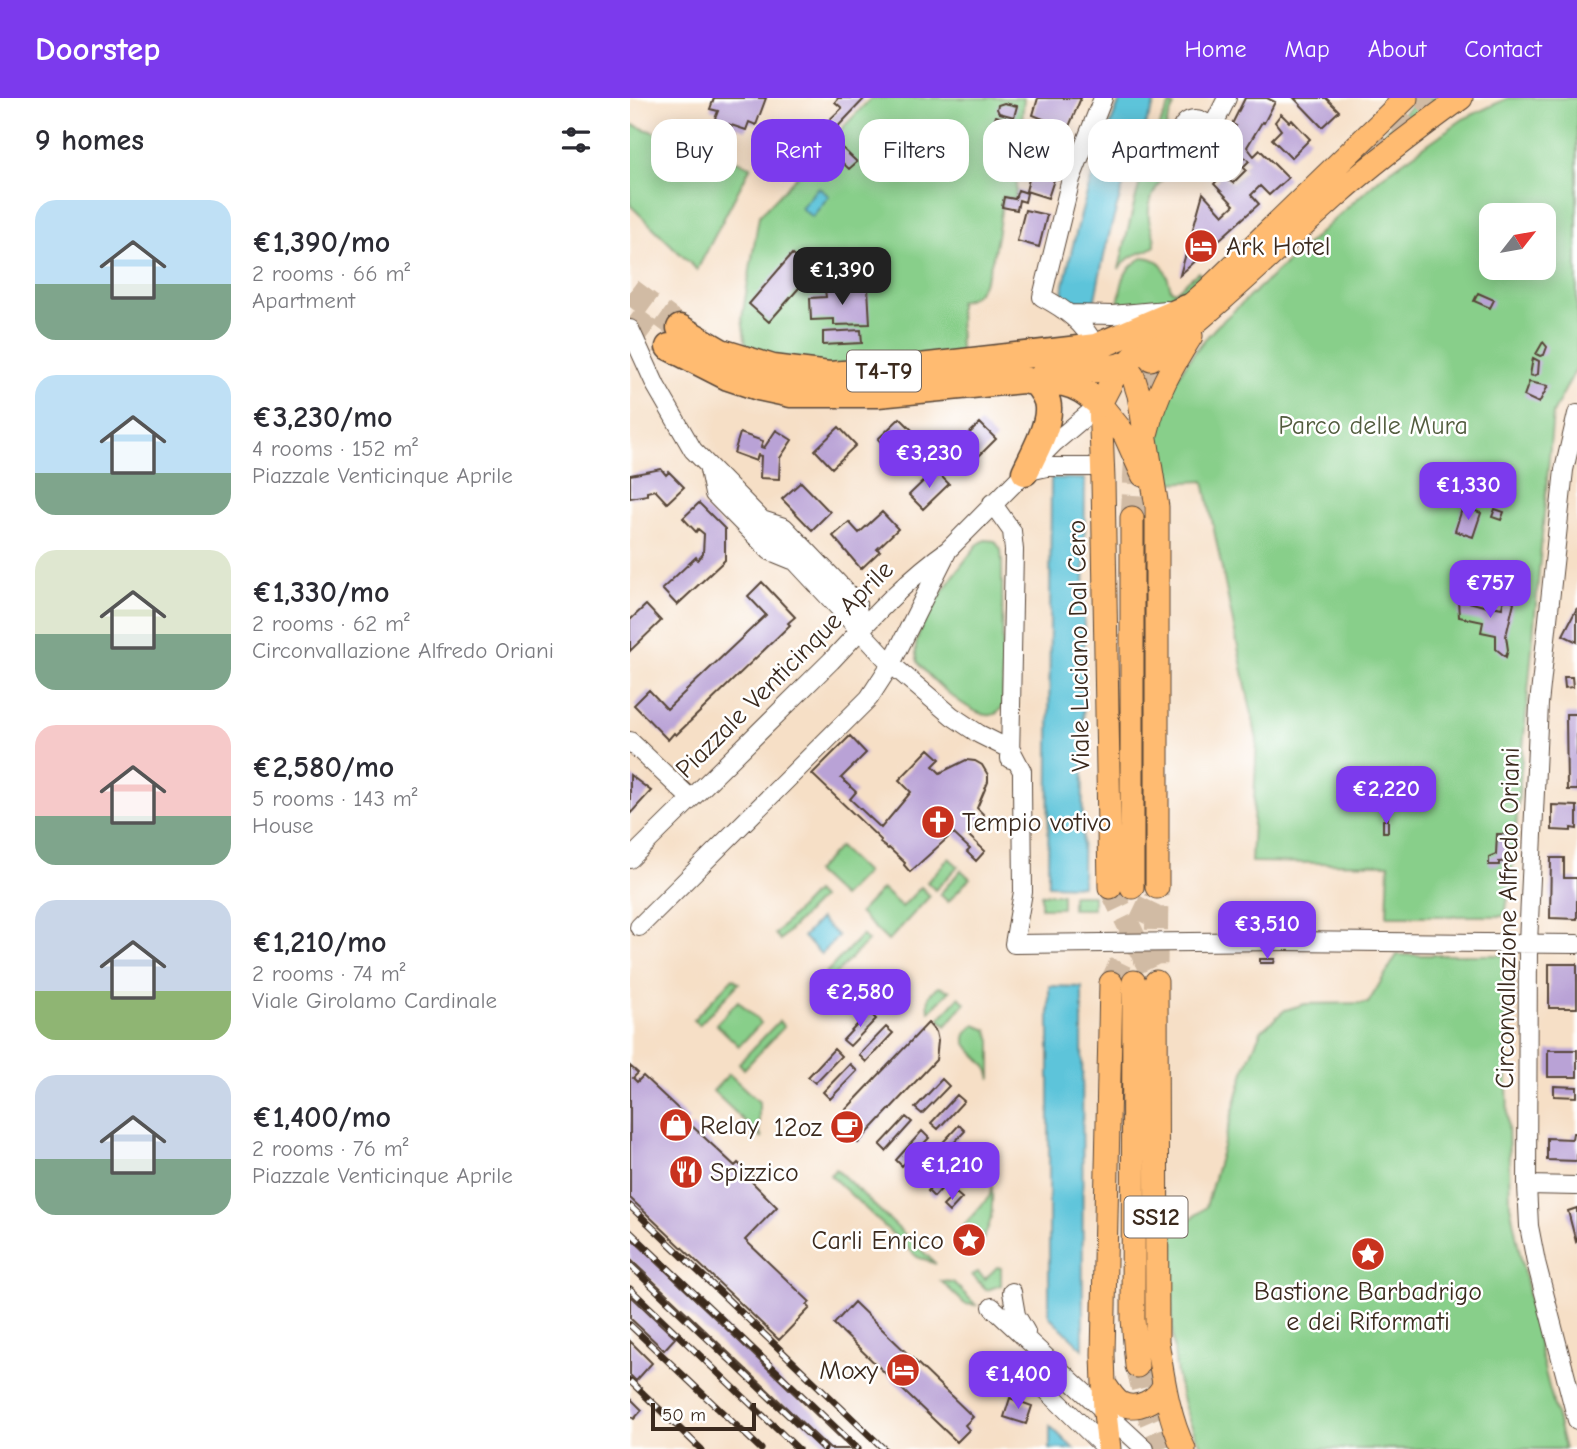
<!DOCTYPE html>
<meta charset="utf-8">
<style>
:root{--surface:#fff;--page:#f7f7f7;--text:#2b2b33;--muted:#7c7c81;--accent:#7c3aed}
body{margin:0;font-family:"Comic Neue",sans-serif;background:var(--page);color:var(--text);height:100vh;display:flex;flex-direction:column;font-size:26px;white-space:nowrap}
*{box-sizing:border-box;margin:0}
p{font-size:23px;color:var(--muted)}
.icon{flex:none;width:38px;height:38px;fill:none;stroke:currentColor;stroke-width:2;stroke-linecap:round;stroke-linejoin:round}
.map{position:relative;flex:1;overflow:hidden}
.panel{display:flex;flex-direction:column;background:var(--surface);width:630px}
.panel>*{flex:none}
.guide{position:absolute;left:21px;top:21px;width:665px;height:63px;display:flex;gap:14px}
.needle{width:46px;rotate:59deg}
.controls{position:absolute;left:849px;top:105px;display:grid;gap:14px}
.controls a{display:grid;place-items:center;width:77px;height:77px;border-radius:14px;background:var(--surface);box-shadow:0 4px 18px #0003;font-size:35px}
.scale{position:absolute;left:21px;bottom:18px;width:105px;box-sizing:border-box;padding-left:7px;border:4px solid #3b2a1e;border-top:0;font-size:19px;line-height:24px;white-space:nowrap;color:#3b2a1e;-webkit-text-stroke:5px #fff;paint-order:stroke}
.price{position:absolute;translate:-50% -60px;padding:0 16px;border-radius:14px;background:var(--accent);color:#fff;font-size:23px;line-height:46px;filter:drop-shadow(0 2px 4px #0008)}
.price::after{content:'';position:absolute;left:50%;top:42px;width:21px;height:16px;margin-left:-10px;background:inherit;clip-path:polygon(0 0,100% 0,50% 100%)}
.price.selected{background:#222;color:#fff}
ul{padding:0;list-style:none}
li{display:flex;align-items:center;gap:21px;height:175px;padding:0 35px}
li span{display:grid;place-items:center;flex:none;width:196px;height:140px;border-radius:21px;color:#555}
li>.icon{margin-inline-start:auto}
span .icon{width:84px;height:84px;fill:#fffc;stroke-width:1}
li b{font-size:30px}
h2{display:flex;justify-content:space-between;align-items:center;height:84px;padding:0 35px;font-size:30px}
.chip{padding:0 24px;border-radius:21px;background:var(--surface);box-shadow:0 4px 18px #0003;font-size:24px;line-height:63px}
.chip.selected{background:var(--accent);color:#fff}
header{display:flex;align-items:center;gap:42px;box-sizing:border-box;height:98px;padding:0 35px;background:var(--accent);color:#fff}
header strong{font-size:33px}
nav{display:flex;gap:38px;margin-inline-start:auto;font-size:24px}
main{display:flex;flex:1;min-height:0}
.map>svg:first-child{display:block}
.green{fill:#88cf8a;stroke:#627c54;stroke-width:2;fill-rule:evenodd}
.water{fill:#5dc4da;stroke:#4c777c;stroke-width:2}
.building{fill:#b9a2d6;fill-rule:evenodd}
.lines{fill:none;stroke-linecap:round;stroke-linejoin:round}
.major-tunnel{stroke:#d1bba4;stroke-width:23;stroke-dasharray:23 11;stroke-linecap:butt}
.highway-tunnel{stroke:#d1bba4;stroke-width:26;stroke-dasharray:26 13;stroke-linecap:butt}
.minor-casing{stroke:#574537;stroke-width:20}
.major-casing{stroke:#574537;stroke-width:25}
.highway-casing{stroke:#574537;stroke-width:29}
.minor{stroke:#fff;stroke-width:18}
.major{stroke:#ffbb71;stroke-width:23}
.highway{stroke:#ffbb71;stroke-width:26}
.rail-casing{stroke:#3b2a1e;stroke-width:7}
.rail{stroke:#fff;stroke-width:4.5;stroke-dasharray:13;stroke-linecap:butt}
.labels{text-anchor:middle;stroke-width:5;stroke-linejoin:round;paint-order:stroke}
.shield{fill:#fff;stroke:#766a62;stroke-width:2}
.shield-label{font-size:24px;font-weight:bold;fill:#3b2a1e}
.poi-label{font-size:26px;fill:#3b2a1e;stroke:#fff;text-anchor:start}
.park-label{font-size:26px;fill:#525c3e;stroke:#fff}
.street-label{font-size:26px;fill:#3b2a1e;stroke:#fff}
</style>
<header>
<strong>Doorstep</strong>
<nav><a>Home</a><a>Map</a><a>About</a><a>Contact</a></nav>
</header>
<main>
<section class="panel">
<h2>9 homes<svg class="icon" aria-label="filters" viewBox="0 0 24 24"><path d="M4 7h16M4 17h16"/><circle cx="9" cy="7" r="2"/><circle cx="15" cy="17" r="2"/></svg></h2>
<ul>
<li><span style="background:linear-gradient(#bfe0f5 60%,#7fa58c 0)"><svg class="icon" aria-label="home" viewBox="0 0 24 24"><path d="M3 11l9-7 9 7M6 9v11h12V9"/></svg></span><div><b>€1,390/mo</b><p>2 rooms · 66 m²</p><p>Apartment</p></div></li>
<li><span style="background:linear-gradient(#bfe0f5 70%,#7fa58c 0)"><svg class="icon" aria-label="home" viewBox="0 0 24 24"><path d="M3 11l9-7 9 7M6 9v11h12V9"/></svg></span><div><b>€3,230/mo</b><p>4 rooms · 152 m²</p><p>Piazzale Venticinque Aprile</p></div></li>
<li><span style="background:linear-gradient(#dfe7d0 60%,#7fa58c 0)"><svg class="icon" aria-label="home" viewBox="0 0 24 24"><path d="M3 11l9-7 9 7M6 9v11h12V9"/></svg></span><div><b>€1,330/mo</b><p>2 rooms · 62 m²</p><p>Circonvallazione Alfredo Oriani</p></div></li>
<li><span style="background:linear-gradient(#f6c9c9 65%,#7fa58c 0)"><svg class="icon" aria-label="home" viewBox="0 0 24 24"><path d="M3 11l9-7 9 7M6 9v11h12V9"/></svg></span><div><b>€2,580/mo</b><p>5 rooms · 143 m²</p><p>House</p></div></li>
<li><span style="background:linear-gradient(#c9d6e8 65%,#8fb573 0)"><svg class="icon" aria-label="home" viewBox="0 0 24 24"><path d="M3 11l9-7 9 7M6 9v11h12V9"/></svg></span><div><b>€1,210/mo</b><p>2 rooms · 74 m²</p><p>Viale Girolamo Cardinale</p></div></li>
<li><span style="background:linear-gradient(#c9d6e8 60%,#7fa58c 0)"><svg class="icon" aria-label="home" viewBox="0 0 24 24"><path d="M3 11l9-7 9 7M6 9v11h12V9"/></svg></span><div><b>€1,400/mo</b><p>2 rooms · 76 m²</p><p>Piazzale Venticinque Aprile</p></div></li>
</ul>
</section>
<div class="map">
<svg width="947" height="1351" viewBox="0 0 947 1351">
<rect width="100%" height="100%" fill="#fff"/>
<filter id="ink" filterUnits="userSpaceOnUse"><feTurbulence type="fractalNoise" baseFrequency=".0143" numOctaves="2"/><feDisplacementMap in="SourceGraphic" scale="14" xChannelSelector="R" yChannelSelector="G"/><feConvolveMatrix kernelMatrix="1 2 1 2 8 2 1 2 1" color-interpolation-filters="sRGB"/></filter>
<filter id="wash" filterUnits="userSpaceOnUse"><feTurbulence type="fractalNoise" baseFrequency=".00686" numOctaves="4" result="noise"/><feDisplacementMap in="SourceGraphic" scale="28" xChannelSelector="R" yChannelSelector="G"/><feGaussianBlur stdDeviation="1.57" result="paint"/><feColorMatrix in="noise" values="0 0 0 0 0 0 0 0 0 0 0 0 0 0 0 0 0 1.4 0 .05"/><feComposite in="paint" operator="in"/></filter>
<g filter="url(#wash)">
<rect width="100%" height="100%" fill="#f6dfc6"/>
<!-- green -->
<path class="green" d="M241,0H394L385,101L373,99C369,125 364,179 345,197C341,200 334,202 329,204L330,257L191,270L117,256L112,220L129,118Z
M789,0H824L640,147Z
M878,0H947V269L923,315L882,774L875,818H757L759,766L621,764L627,642L574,383L536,385C534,371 529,356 528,342C526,302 561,255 587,228L751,79L833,21ZM861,117H914V170H861Z
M540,6L544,8C534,27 531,40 547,57L553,50L556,52C541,71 515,94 519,121C520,131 526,138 525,148C510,159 504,151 489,171C502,115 513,57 540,6Z
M0,26L121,68L67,172L0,107Z
M514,159C535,161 536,174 541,192L545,194L568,174L571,177L543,203L488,206C493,182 491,172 514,159Z
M355,442L365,443L371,452L372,463L373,608C370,612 367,617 361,617C344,620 296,579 288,564C286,559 285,554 286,548C289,519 329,471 347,447Z
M209,749L236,775L212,799L185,774Z
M319,760L328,768L305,792L297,784Z
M331,772L340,780L318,804L310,796Z
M291,789L300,798L258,843L229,815L252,791L272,809Z
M185,794L191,800L150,842L145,836Z
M411,796H432V810H411Z
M442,797H463V811H442Z
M232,837L238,843L197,885L191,880Z
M767,857H874L880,1107L911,1258L935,1351H573C535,1287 542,1206 543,1135L576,1109L615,970L631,933L655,912L675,906L738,905Z
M103,880L109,885L69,927L63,922Z
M309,889L320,893L299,914C298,902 297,895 309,889Z
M329,899L335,905L316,928L309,921Z
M108,903L131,925L109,948L86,926Z
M149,923L154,929L114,971L109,965Z
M345,927L357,932L361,942V981C360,977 359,973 357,970C348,954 320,945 345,927Z
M99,976L129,1004V1033L132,1040L83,993Z
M206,1071L306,1166L287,1159L200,1077Z
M362,1088C363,1115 362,1135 342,1155L324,1138L359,1099Z
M367,1169L371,1170V1187L357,1192L342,1177L348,1174L355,1181Z
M311,1183L323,1184L346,1207L335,1206Z"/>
<!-- water -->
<path class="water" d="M491,0H527C497,66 477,134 464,206L431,201C445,131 463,66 491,0Z
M188,89L199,98L182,119L171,110Z
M421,380L455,381L452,788L418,787Z
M190,821L208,838L191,856L173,839Z
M419,888L452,889L453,1251L419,1218Z
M420,1328L444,1351H420Z"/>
<g id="blocks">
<!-- building -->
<path class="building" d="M84,0H136L126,27L119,24L116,32L98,26L96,31L83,26L88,13L80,11Z
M208,0H235L198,39L193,33L196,25L212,10L205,4Z
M408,0H451L438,31L403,17Z
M615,0H637L645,4L634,25L632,24L617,49L624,58L630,52L658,80L639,97L630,88L621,97L629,106L550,177L573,95L593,117L604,107L584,86L589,80L582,74L584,71L574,63L580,48L590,56L595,49L606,28L602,26ZM613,58L619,63L613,69L616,72L603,85L595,80Z
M664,0H696L709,13L692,29Z
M374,5L387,8L384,19L369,15L367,11L368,7Z
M651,16L659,24L662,22L680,41L661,60L642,41L651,32L645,24Z
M366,18L387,24L379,50L358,44Z
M394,27L407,30L405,38L393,35Z
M411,43L423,47L421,51L433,54L418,100L396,93L407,50L408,51Z
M208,46L227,64L219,71L201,54Z
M364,51L375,54L373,59L363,57Z
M194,53L200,59L186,73L180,67Z
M388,92L397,95L395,104L389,102L387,112L372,109L374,99L385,101Z
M395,112L417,117L409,149L387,143Z
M162,156L183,174L139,224L119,206Z
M238,190L240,226L204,227V221L181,222L180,200L196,199L195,192Z
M848,195L864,202L860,210L844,203Z
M231,232L232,245L193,247V234Z
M913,244L917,249L914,257L910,258L906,256Z
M903,260L909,263L908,276L903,278L900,277Z
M899,284L918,288L909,305L894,298Z
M270,320L288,338L266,360L248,341Z
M350,325L366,341L337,370L321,353Z
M209,329L226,347L202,370L185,352Z
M146,332L162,342L150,360L149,381L130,380L131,358L128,357L126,363L104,355L110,335L133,343L131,349L134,350Z
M31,371L36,377L39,374L54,389L37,405L25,392L17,394V397L0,400V377Z
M305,372L319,386L293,411L279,397Z
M171,384L200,414L182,432L152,401Z
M69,405L95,431V462L47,507L32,491L66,459L68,462L73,456L74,436L68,431L66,434L53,420Z
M833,408L851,415L843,439L825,433Z
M865,411L874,414L871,422L862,419Z
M252,414L268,431L247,451L250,453L231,471L203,438L219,424L229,435Z
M132,484L165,519L158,525L160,527L46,637L44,635L38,642L4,607L19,592L37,611L136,517L118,498Z
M877,500L884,504L876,538L878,552L876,559L866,551V537L851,534L853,524L829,519L828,501L857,509V507L872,510L874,501Z
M16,507L31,523L0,553V522Z
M947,510V544L933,537Z
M934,579H942L943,589L935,590Z
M936,616H947V692H937Z
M220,638L236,655L211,680L226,694L220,701L251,730L281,694L269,682L299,651L310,661L303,668L310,675L336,662L345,663L352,667L358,677V684L347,710L354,717L337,736L355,753L346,763L337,754L340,751L323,735L280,774L274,767L275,765L259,750L258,751L250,745L251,742L182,676Z
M0,677L21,693L0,716Z
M755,693H760L759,705H754Z
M922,707L947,708V731L941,730V733L922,732Z
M754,708H759L758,720L754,719Z
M753,722H758V734H753Z
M867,736H878L879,763L869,764V767H859V759L866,756Z
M921,760H934V780H947V821L920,820Z
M630,861H645L644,865H630Z
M919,866H947V910H919Z
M239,914L246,921L220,948L213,942Z
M298,925L306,934L308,943L306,962L228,1045L205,1023Z
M256,929L263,935L236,964L229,957Z
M204,951L211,958L185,985L178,979Z
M918,952H947V979H918Z
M220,966L227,973L200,1001L193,994Z
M0,968L8,975L3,980L7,984L13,978L59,1021L53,1028L58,1032L62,1028L105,1068L108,1065L124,1080L121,1083L147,1109L115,1142L180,1204L177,1207L180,1210L149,1242L0,1100Z
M312,981L319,988L292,1016L285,1010Z
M924,988L947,989V999L924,998Z
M327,997L334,1003L308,1031L301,1025Z
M276,1019L282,1024L256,1053L250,1047Z
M329,1027L335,1033L288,1083L282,1078Z
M292,1033L299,1040L272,1068L266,1062Z
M943,1035H947V1063L917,1062V1040L942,1041Z
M331,1057L337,1063L304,1099L298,1093Z
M326,1095L332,1100L319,1114L313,1108Z
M947,1110V1143L946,1144L938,1113Z
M0,1139L222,1351H200L0,1161Z
M0,1197L45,1240L34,1252L0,1220Z
M224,1204L343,1319L335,1327L339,1332L327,1344L204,1226Z
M0,1243L22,1265L6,1283L0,1277Z
M0,1300L12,1312L4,1321L0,1318Z
M380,1300L402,1308L396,1326L374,1319Z"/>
</g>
</g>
<g filter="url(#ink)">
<use href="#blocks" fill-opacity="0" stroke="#574537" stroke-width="2"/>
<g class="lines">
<!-- major-tunnel -->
<path class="major-tunnel" d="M740,58L801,0
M512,319C516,292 526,267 543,246
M502,420L506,353
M480,789L526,884
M526,866L527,796
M481,885L527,789
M507,1268L520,1321L533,1351"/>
<!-- highway-tunnel -->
<path class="highway-tunnel" d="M0,193L50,230
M0,219L39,249"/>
<!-- minor casing -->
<g class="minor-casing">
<path id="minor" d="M551 35a14 14 0 1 1 28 0a14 14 0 1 1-28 0Z
M578,31L586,22L597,0
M439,216L482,217L536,212
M0,231L26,288L63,352L132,422L167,465L261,566L322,618L349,636L381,652L392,673V683L393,794L384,846
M466,249C454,225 435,211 412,199L441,81L473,0
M947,316L934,372L909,606L898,845L897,1087L899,1128L906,1164L947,1322
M78,367L84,396L140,453L162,462
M395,374L417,369H472
M362,405L382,433L384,452L380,661
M132,422L154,429L227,505L229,532
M0,643L60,700
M0,761L201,563C238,524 274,483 318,452L425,344L470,306
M9,829L239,600L261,566L317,454
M384,846L654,843L947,846
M897,1087L947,1088
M382,1194L386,1217L396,1234
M362,1209L515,1351
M399,1275L476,1351"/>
</g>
<!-- major casing -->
<g class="major-casing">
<path id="major" d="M521,261C586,210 644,154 705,99C745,63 788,31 831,0
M495,267L503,278L509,297L527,409V789
M470,306L495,337L513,377
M517,333C525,298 542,268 561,238
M502,420V789
M480,789L473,382L470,306L484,279L513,249L578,192L776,0
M504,884L503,1221L507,1268
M526,884L527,1244C533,1279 538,1319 554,1351
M475,1287C479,1293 484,1301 490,1305C506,1314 529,1302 534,1286
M479,1351L475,1315L473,1257L481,885"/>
</g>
<!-- highway casing -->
<g class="highway-casing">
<path id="highway" d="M50,230L91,254L143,270L199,277L254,273L466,249L557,210
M39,249L98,279L128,289L161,296H248L393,282C407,286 420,283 434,285C449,288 459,297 470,306
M414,276C441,269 468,275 495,267
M395,374C403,357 419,329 418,310C418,301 412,292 406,285"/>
</g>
<!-- minor -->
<use href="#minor" class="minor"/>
<!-- major -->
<use href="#major" class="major"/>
<!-- highway -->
<use href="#highway" class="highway"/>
<!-- rail casing -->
<g class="rail-casing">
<path id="rail" d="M0,1108L254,1351
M0,1134L228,1351
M0,1167L194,1351
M0,1191L168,1351
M0,1227L131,1351
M0,1283L71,1351"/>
</g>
<!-- rail -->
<use href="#rail" class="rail"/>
</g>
</g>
<!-- icons -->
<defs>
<g id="hotel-disc" transform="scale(1.75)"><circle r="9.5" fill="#c8321e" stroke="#fff"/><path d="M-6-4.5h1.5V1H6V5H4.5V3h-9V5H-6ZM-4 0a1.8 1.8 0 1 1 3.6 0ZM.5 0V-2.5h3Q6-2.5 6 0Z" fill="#fff"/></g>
<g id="church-disc" transform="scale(1.75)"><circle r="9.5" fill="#c8321e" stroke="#fff"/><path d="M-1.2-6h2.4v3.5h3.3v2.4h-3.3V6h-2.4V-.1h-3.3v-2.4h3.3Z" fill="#fff"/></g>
<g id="shop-disc" transform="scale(1.75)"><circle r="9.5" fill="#c8321e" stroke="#fff"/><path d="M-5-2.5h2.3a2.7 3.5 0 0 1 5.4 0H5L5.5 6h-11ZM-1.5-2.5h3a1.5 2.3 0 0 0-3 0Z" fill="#fff"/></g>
<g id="cafe-disc" transform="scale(1.75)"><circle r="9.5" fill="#c8321e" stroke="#fff"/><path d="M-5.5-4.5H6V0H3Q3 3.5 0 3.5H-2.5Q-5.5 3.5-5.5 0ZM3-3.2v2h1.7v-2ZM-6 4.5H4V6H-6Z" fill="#fff"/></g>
<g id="restaurant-disc" transform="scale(1.75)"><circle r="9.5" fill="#c8321e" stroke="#fff"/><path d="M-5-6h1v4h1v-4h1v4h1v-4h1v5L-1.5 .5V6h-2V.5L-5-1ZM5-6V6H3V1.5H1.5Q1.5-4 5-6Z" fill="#fff"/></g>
<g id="sight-disc" transform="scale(1.75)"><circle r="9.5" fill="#c8321e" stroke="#fff"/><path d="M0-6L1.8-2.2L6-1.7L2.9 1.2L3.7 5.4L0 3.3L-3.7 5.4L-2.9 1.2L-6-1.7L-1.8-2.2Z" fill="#fff"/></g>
</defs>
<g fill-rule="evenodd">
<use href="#hotel-disc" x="571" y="148"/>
<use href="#church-disc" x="308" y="724"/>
<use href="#shop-disc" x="46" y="1027"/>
<use href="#cafe-disc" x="217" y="1029"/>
<use href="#restaurant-disc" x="56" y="1074"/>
<use href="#sight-disc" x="339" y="1142"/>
<use href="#sight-disc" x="738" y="1156"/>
<use href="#hotel-disc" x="273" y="1272"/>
</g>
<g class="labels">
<!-- shield labels -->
<g class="shield">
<rect x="217" y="252.5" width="74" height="41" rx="5"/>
<rect x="494.5" y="1098.5" width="63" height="41" rx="5"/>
</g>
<g class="shield-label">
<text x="254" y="281">T4-T9</text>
<text x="526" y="1127">SS12</text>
</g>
<!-- poi labels -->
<g class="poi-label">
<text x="596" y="157">Ark Hotel</text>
<text x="332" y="733">Tempio votivo</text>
<text x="70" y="1036">Relay</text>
<text x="192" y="1038" text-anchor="end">12oz</text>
<text x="80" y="1083">Spizzico</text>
<text x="314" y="1151" text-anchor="end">Carli Enrico</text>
<text x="738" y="1202" text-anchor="middle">Bastione Barbadrigo<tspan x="738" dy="30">e dei Riformati</tspan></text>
<text x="248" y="1281" text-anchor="end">Moxy</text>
</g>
<!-- park labels -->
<g class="park-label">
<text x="743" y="336">Parco delle Mura</text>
</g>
<!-- street labels -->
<g class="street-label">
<text transform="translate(448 548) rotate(-91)" y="9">Viale Luciano Dal Cero</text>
<text transform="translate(154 571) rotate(-45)" y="9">Piazzale Venticinque Aprile</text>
<text transform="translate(877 820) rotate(-89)" y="9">Circonvallazione Alfredo Oriani</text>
</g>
</g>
</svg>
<div class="controls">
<a><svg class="needle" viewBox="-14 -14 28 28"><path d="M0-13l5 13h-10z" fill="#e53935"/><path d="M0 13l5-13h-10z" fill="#7c7c81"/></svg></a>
</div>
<div class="scale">50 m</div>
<b class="price selected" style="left:212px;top:209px">€1,390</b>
<b class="price" style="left:299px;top:392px">€3,230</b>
<b class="price" style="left:838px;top:424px">€1,330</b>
<b class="price" style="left:860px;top:522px">€757</b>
<b class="price" style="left:756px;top:728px">€2,220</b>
<b class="price" style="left:637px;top:863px">€3,510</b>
<b class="price" style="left:230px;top:931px">€2,580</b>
<b class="price" style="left:322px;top:1104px">€1,210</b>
<b class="price" style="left:388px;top:1313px">€1,400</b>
<div class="guide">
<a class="chip">Buy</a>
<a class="chip selected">Rent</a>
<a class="chip">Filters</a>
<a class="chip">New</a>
<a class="chip">Apartment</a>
</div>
</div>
</main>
